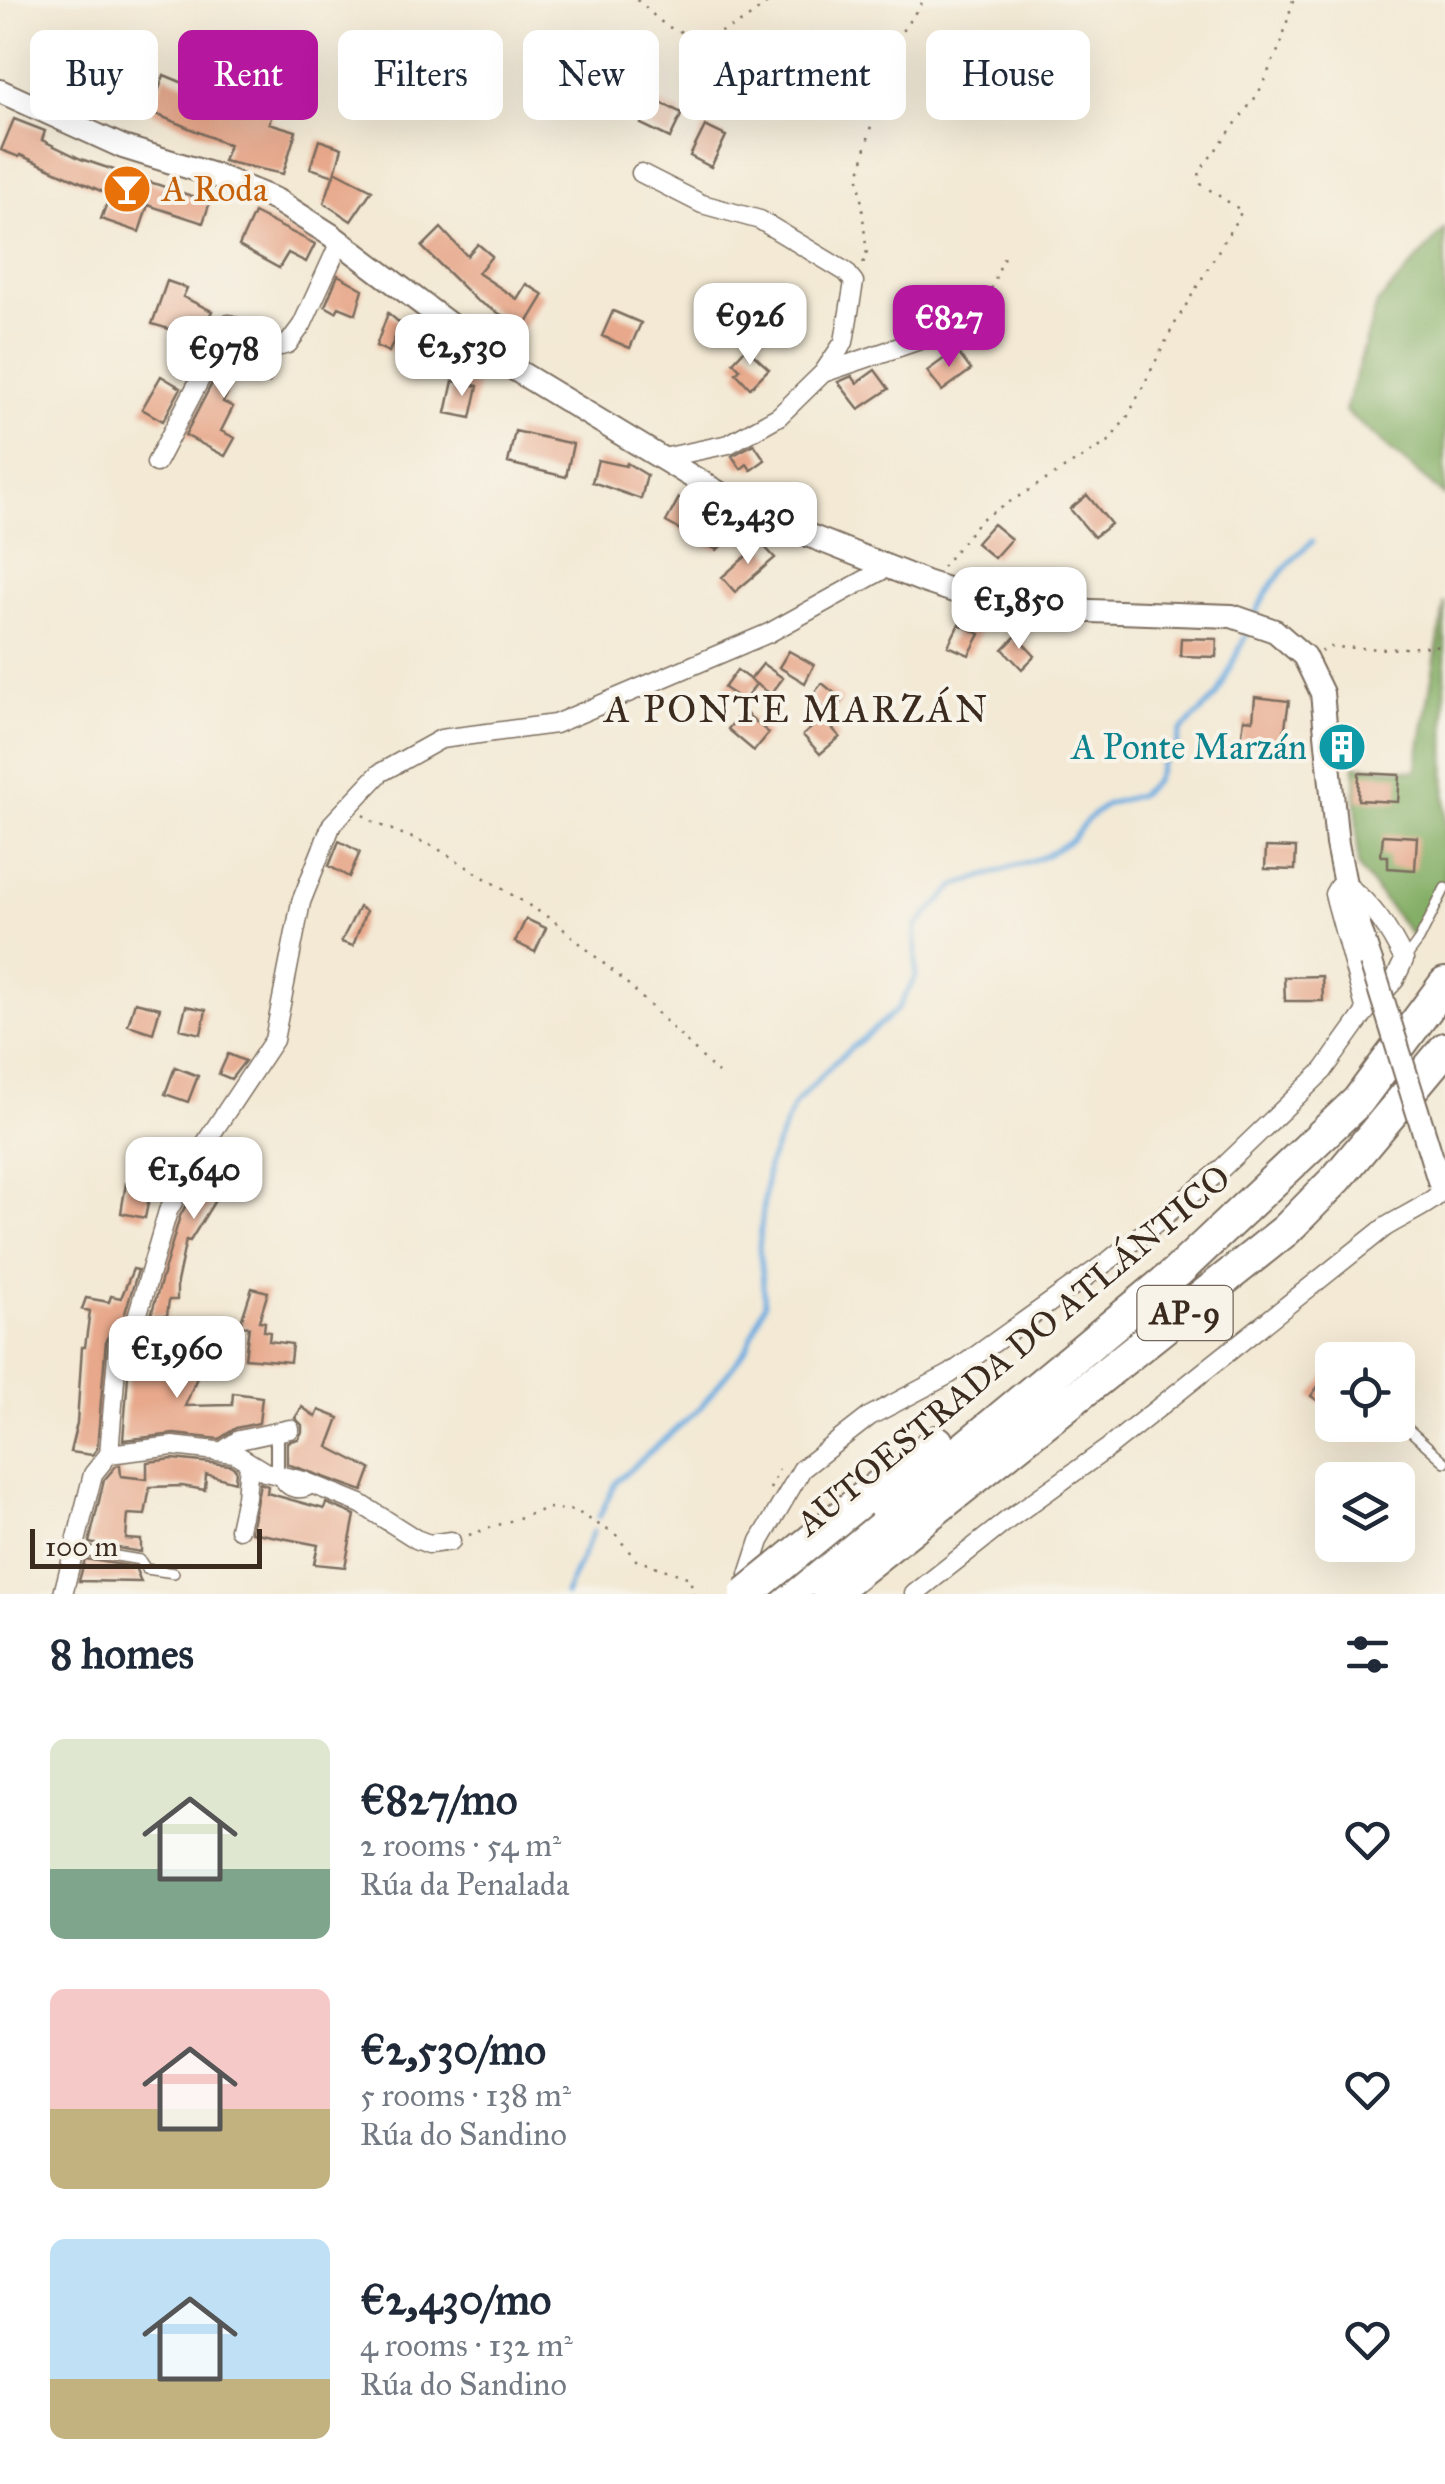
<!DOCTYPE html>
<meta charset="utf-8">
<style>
:root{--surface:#fff;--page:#f2f2f3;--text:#1f2937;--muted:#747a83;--accent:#b5179e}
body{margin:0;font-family:"IM FELL Great Primer",serif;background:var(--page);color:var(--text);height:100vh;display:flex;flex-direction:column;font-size:38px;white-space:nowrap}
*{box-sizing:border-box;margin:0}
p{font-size:32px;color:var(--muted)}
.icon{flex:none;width:55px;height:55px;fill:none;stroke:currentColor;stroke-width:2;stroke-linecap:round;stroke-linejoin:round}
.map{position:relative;height:1594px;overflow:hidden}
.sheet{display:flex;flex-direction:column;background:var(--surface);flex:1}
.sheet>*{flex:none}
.top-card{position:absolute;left:30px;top:30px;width:1385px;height:90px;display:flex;gap:20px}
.controls{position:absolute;left:1315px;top:1342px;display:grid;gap:20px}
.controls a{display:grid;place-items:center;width:100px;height:100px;border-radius:15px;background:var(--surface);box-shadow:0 10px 40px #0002;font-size:50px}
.scale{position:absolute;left:30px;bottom:25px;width:232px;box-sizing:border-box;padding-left:10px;border:5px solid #3b2a1e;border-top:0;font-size:28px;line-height:35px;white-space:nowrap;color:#3b2a1e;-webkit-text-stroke:8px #f7f3e8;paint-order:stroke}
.price{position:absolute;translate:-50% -85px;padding:0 22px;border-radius:20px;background:#fff;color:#222;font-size:32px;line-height:65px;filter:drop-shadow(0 2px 5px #0008)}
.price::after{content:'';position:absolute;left:50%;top:60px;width:30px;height:22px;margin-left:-15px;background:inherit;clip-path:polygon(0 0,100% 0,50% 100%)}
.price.current{background:var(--accent);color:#fff}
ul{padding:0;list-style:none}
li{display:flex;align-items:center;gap:30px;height:250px;padding:0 50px}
li span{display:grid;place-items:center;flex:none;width:280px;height:200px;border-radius:15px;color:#555}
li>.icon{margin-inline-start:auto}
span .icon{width:120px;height:120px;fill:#fffc;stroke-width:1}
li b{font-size:42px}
h2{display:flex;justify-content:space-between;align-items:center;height:120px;padding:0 50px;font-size:42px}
.tag{padding:0 35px;border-radius:15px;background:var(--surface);box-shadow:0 10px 40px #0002;font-size:35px;line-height:90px}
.tag.current{background:var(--accent);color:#fff}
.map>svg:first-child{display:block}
.forest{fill:#84af66;stroke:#606c42;stroke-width:2.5}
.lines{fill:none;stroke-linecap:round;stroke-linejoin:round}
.stream{stroke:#6cace0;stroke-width:5}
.building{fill:#e7a88b}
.service-casing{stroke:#7b6d5e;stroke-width:12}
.pedestrian-casing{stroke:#7b6d5e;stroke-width:16}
.minor-casing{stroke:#7b6d5e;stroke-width:21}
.tertiary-casing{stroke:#7b6d5e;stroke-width:26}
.motorway-casing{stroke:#7b6d5e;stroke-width:36}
.path{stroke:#7b6d5e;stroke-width:2.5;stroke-dasharray:2.5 8;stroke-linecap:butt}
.service{stroke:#fff;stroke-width:9}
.pedestrian{stroke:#fff;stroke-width:12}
.minor{stroke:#fff;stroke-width:18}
.tertiary{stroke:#fff;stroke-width:22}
.motorway{stroke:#fff;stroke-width:32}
.tertiary-bridge-casing{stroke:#7b6d5e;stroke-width:26;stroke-linecap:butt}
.motorway-bridge-casing{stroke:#7b6d5e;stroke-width:36;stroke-linecap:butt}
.tertiary-bridge{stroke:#fff;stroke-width:22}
.motorway-bridge{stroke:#fff;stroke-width:32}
.labels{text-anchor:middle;stroke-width:8;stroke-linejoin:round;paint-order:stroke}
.shield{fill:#f7f3e8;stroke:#73665b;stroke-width:2.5}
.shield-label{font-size:32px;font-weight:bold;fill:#3b2a1e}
.food-label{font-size:35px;fill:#c56008;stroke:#f7f3e8;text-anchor:start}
.culture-label{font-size:35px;fill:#0d838f;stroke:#f7f3e8;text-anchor:end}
.street-label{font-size:35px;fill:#3b2a1e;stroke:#f7f3e8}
.neighbourhood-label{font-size:38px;letter-spacing:2.5px;fill:#3b2a1e;stroke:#f7f3e8}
</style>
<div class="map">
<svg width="1445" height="1594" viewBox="0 0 1445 1594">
<rect width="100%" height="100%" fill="#f7f3e8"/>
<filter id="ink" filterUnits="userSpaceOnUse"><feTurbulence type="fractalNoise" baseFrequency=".01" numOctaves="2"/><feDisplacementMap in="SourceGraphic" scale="20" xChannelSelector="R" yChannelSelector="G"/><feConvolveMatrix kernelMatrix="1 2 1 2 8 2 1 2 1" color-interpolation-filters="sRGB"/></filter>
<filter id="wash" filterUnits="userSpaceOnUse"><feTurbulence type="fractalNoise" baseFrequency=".0048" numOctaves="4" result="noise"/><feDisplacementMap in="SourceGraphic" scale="40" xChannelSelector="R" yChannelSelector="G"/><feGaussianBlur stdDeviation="2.25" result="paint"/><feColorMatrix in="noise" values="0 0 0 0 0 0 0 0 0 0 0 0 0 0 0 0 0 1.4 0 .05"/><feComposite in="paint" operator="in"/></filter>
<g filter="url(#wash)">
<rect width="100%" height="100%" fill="#f3e9d4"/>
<!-- forest -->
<path class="forest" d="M1445,229V496L1345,411L1377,304Z
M1445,602V880L1415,940L1358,867L1355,765L1416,771Z"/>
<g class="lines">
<!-- stream -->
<path class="stream" d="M1254,616C1268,587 1288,561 1313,541
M599,1517L616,1482L700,1408L747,1348L765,1303L759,1247L768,1165L794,1105L835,1062L898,1009L916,976V927L955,886L1045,856L1071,840L1089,818L1107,804L1139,795L1155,781L1162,762L1176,749L1180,732L1217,696L1248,631
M565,1594L593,1532"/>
</g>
<g id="blocks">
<!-- building -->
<path class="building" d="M59,37L98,53L100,46L141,63L125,103L47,62Z
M164,75L227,101L230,94L248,102L272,115L269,123L296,131L283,174L223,161L229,145L151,112Z
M653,99L682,113L670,138L641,124Z
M14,119L45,131L42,140L81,159L210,202L203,223L148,205L139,232L101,219L110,195L20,155L19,157L1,150Z
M705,126L726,136L711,167L690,156Z
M319,140L342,148L334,176L310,168Z
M335,171L372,190L351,221L324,203Z
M254,213L315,244L306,262L288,253L279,268L239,246Z
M441,228L467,256L478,244L492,256L478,273L517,299L526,284L544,295L524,328L476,300L422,247Z
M338,275L363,289L356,314L339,307L336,312L325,306Z
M167,281L187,288L183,297L212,311L203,329L195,325L186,342L173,336L176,331L152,324Z
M613,311L641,323L630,348L602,336Z
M388,313L401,324L389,352L376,346Z
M231,347L276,369L269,383L240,369L223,402L233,407L221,431L235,438L225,456L185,435Z
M746,348L769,369L750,388L736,373L740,369L733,362Z
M956,350L971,370L942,391L927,371Z
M875,370L889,389L859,409L838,382L852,376L857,383Z
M161,376L181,388L163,421L142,409Z
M453,381L478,386L471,418L446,413Z
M515,431L573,444L566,477L508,463Z
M754,444L765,460L751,470L747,464L741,469L732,456Z
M598,460L626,466L627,463L647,475L641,499L592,482Z
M1087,495L1111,524L1094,537L1070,509Z
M679,498L737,530L717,550L666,522Z
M993,524L1011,539L994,558L976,543Z
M761,543L775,558L735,592L722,577Z
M959,624L980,634L969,655L948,646Z
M1016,636L1035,656L1022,669L1003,649Z
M1181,638L1217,639L1216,657L1180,656Z
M789,651L814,665L805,683L779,667Z
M763,664L783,678L771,694L750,680Z
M737,670L756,684L744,701L724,688Z
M822,683L843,700L831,715L810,698Z
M1255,697L1289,701L1282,746L1241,741L1244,719L1253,720Z
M743,711L769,733L754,751L728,729Z
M823,718L840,737L820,754L803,735Z
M1359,773L1400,775L1398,802L1358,800Z
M1383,835L1417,837L1415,870L1388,868V856H1381Z
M339,841L360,852L349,877L329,866Z
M1266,847L1296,848L1295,870L1265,869Z
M359,907L366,911L353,946L341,942Z
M526,919L546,928L535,952L515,942Z
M1322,976L1323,1001H1285L1284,977Z
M135,1002L160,1008L153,1033L128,1025Z
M186,1006L206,1010L201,1034L180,1029Z
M228,1054L245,1061L231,1079L219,1074Z
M175,1067L198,1076L188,1102L165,1094Z
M218,1146L240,1156L235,1168L190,1241L186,1240L177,1282V1300H169L167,1316L151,1315L180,1216Z
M126,1183L151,1188L145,1218L121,1213Z
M133,1269L138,1270L121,1326L111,1332L106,1340L97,1449L92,1455L70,1452L77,1423L82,1347H85L90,1311L82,1309L86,1298L109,1302L111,1296L121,1298Z
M252,1288L268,1292L259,1321L265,1322L264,1331L270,1332L269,1341L292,1344L290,1362L245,1358L249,1327L240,1325Z
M134,1347L188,1357L187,1373L198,1375L185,1406L232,1405L233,1393L262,1397L259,1423L236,1428L219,1439L174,1434L123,1440L130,1350Z
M1332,1367V1411L1311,1396Z
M302,1407L316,1417L319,1410L339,1418L328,1447L371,1469L363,1491L287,1464V1442L298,1439L302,1432V1425L295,1418Z
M173,1459L230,1465L236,1469L235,1482L206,1474L205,1490L182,1486L150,1487L145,1515L128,1514L126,1539L141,1540V1552L89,1543L104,1480L116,1466L120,1465L121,1476L147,1479V1462Z
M260,1483L268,1486L267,1493L324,1509L326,1503L355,1515L345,1567L314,1564L318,1545L251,1532Z
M85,1559L135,1567L141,1582L79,1581Z"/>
</g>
</g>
<g filter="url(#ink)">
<use href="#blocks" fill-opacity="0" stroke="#7b6d5e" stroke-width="2.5"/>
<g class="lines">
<!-- service casing -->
<g class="service-casing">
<path id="service" d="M1405,959L1419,940L1445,888
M1332,1359L1336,1360
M1398,1420L1445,1462
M278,1477C284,1494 302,1497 315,1487
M75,1549L140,1560L146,1569L174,1573"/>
</g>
<!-- pedestrian casing -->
<g class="pedestrian-casing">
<path id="pedestrian" d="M277,1432V1475"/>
</g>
<!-- minor casing -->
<g class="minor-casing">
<path id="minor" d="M641,173L702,204L760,220L846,272L854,282L844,342L823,373L779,416L729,444L663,458
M823,373L949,330
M156,463L229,324L281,346L288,344L302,325L340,242
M223,1451L239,1440L290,1429
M109,1454L173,1446L234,1453L265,1472L304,1481L361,1504L416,1539L429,1544L451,1541
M239,1529L246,1497L249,1464
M751,1590L749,1575L760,1541L802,1469L870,1416L950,1374L1111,1259L1215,1175L1323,1071L1366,1011L1394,981L1404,960C1389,929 1373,905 1345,884L1338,887L1334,894L1366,1011
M63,1594L93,1474L109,1454L118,1342L132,1334L168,1211L208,1139L274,1040L301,902L332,824L380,773L441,739L555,724L769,633L888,567
M914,1594L1009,1519L1108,1448L1384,1228C1402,1216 1429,1206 1442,1191"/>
</g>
<!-- tertiary casing -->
<g class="tertiary-casing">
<path id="tertiary" d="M0,91L123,147L217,176L276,200L331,235L486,352L729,499L785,526L926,582L1006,608L1232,616L1275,631L1304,656L1322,693L1337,844L1345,884L1371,962"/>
</g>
<!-- motorway casing -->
<g class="motorway-casing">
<path id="motorway" d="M860,1501L937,1442
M788,1594L1177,1272L1358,1101L1445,984
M829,1594L1286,1230L1337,1178L1445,1049"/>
</g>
<!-- path -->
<path class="path" d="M637,0C648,9 662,26 676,30C716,44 742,24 771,0
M863,263L867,256L859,178L888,51L924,0
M961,318L991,289L1005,254
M942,567L980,520L1108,442L1128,416L1173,327L1242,211L1201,184L1199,172L1258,94L1281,44L1293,0
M1321,652L1328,647L1391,649L1445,645
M363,815L377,824L435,847L554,921L630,986L718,1073
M770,1489L779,1469
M469,1535L548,1508L576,1511L616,1535L636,1560L690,1578L693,1594"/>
<!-- service -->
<use href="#service" class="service"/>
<!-- pedestrian -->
<use href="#pedestrian" class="pedestrian"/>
<!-- minor -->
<use href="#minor" class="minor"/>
<!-- tertiary -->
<use href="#tertiary" class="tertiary"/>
<!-- motorway -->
<use href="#motorway" class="motorway"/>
<!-- tertiary-bridge casing -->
<g class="tertiary-bridge-casing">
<path id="tertiary-bridge" d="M1371,962L1440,1184"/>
</g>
<!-- motorway-bridge casing -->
<g class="motorway-bridge-casing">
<path id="motorway-bridge" d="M746,1594L860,1501"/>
</g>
<!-- tertiary-bridge -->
<use href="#tertiary-bridge" class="tertiary-bridge"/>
<!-- motorway-bridge -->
<use href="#motorway-bridge" class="motorway-bridge"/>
</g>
</g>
<!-- icons -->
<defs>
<g id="bar-disc" transform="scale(2.5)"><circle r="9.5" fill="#e8710a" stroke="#f7f3e8"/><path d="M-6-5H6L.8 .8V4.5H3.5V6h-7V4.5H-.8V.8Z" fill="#fff"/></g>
<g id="building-disc" transform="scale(2.5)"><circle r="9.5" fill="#0f9aa8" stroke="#f7f3e8"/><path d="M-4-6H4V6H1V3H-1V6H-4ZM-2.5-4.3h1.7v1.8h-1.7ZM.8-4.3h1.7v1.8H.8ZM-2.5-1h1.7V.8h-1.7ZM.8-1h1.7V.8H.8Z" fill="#fff"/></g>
</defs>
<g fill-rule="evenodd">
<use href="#bar-disc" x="127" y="189"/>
<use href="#building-disc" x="1342" y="747"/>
</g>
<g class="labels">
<!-- shield labels -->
<rect class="shield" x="1137.5" y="1286" width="95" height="54" rx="8"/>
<g class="shield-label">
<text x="1185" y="1324">AP-9</text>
</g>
<!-- food labels -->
<g class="food-label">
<text x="162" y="201">A Roda</text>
</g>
<!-- culture labels -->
<g class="culture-label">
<text x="1307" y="759">A Ponte Marzán</text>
</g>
<!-- street labels -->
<g class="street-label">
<text transform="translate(1013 1350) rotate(-40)" y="12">AUTOESTRADA DO ATLÁNTICO</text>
</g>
<!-- neighbourhood labels -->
<g class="neighbourhood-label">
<text x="797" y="722">A PONTE MARZÁN</text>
</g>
</g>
</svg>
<div class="controls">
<a><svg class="icon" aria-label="locate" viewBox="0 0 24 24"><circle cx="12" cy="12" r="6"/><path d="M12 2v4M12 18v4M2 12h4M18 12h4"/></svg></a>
<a><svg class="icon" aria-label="layers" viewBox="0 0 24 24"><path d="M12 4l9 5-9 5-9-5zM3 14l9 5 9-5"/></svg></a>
</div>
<div class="scale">100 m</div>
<b class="price" style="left:750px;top:368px">€926</b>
<b class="price current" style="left:949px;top:370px">€827</b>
<b class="price" style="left:462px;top:399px">€2,530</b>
<b class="price" style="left:224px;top:401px">€978</b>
<b class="price" style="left:748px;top:567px">€2,430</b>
<b class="price" style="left:1019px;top:652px">€1,850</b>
<b class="price" style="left:194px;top:1222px">€1,640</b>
<b class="price" style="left:177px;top:1401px">€1,960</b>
<div class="top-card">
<a class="tag">Buy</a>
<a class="tag current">Rent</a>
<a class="tag">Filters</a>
<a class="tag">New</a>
<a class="tag">Apartment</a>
<a class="tag">House</a>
</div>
</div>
<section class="sheet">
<h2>8 homes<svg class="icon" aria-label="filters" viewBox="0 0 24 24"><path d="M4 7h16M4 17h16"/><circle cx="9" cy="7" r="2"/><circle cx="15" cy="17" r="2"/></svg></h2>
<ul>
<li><span style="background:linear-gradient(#dfe7d0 65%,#7fa58c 0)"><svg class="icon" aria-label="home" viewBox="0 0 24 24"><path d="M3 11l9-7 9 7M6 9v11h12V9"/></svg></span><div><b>€827/mo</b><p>2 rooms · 54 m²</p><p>Rúa da Penalada</p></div><svg class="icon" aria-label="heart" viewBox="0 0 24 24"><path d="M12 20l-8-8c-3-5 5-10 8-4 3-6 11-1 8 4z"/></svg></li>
<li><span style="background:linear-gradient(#f6c9c9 60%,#c2b280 0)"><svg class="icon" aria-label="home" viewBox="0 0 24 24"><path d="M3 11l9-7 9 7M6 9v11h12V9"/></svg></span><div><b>€2,530/mo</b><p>5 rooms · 138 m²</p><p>Rúa do Sandino</p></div><svg class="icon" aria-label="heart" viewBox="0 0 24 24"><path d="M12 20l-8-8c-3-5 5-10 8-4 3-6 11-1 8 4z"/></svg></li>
<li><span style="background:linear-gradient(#bfe0f5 70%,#c2b280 0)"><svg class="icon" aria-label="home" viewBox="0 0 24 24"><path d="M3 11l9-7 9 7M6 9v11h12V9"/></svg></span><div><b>€2,430/mo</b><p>4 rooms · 132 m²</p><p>Rúa do Sandino</p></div><svg class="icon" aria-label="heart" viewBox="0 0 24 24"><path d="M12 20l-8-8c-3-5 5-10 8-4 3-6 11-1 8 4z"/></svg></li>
</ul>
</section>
